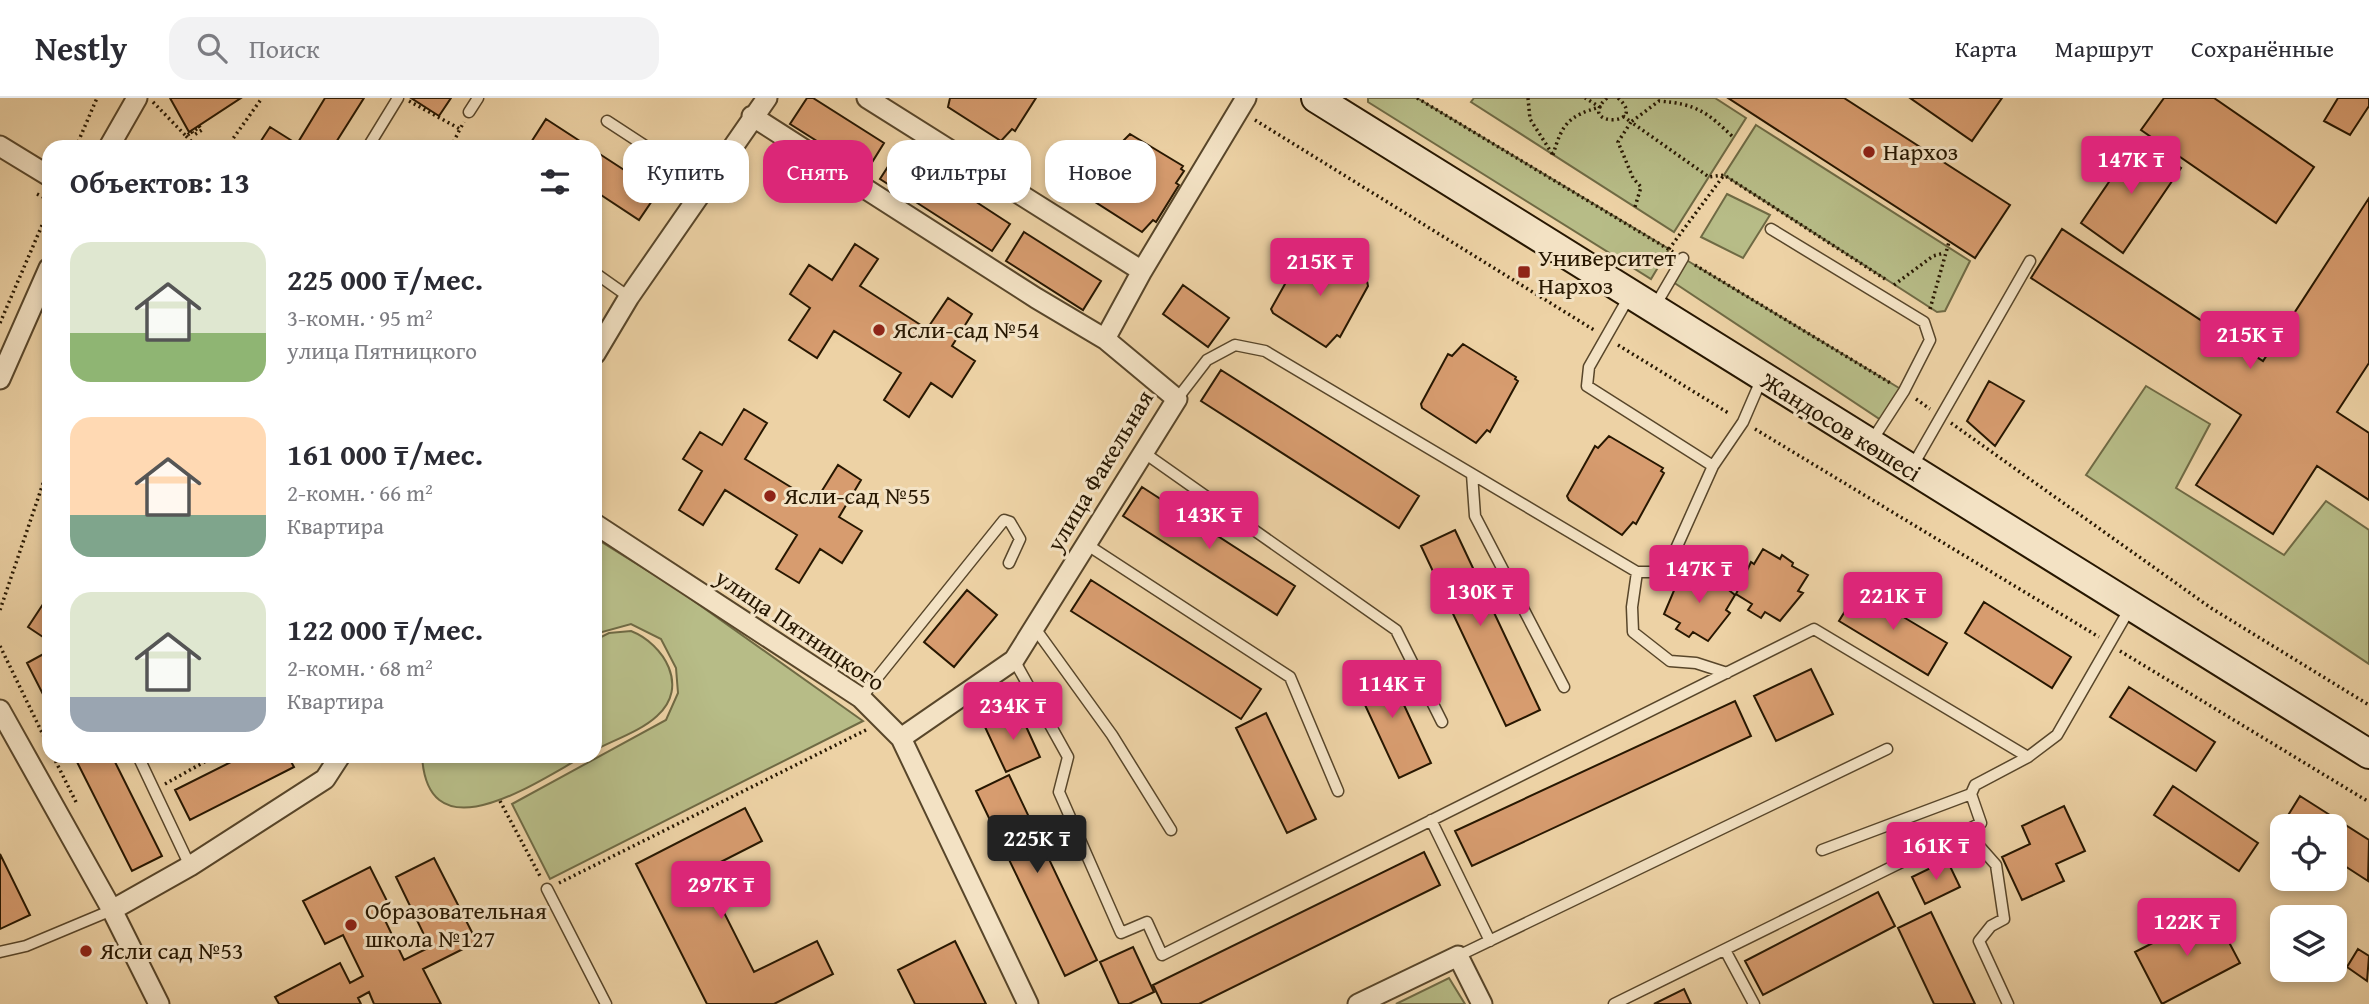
<!DOCTYPE html>
<html lang="ru">
<meta charset="utf-8">
<style>
:root{--surface:#fff;--page:#f2f2f3;--text:#2b2b33;--muted:#7c7c81;--line:#e1e1e2;--accent:#db2777}
body{margin:0;font-family:"Gentium Book Plus",serif;background:var(--page);color:var(--text);height:100vh;display:flex;flex-direction:column;font-size:26px;white-space:nowrap}
*{box-sizing:border-box;margin:0}
p{font-size:23px;color:var(--muted)}
.icon{flex:none;width:38px;height:38px;fill:none;stroke:currentColor;stroke-width:2;stroke-linecap:round;stroke-linejoin:round}
.map{position:relative;flex:1;overflow:hidden}
.details{position:absolute;left:42px;top:42px;width:560px;height:623px;display:flex;flex-direction:column;background:var(--surface);border-radius:21px;box-shadow:0 4px 10px #0003}
.details>*{flex:none}
.hud{position:absolute;left:623px;top:42px;width:665px;height:63px;display:flex;gap:14px}
.tools{position:absolute;left:2270px;top:716px;display:grid;gap:14px}
.tools a{display:grid;place-items:center;width:77px;height:77px;border-radius:14px;background:var(--surface);box-shadow:0 4px 10px #0003;font-size:35px}
.price{position:absolute;translate:-50% -60px;padding:0 16px;border-radius:7px;background:var(--accent);color:#fff;font-size:23px;line-height:46px;filter:drop-shadow(0 2px 4px #0008)}
.price::after{content:'';position:absolute;left:50%;top:42px;width:21px;height:16px;margin-left:-10px;background:inherit;clip-path:polygon(0 0,100% 0,50% 100%)}
.price.selected{background:#222;color:#fff}
ul{padding:0;list-style:none}
li{display:flex;align-items:center;gap:21px;height:175px;padding:0 28px}
li span{display:grid;place-items:center;flex:none;width:196px;height:140px;border-radius:21px;color:#555}
li>.icon{margin-inline-start:auto}
span .icon{width:84px;height:84px;fill:#fffc;stroke-width:1}
li b{font-size:30px}
h2{display:flex;justify-content:space-between;align-items:center;height:84px;padding:0 28px;font-size:30px}
.tag{padding:0 24px;border-radius:21px;background:var(--surface);box-shadow:0 4px 10px #0003;font-size:24px;line-height:63px}
.tag.selected{background:var(--accent);color:#fff}
header{display:flex;align-items:center;gap:42px;box-sizing:border-box;height:98px;padding:0 35px;background:var(--surface);border-bottom:2px solid var(--line)}
header strong{font-size:33px}
nav{display:flex;gap:38px;margin-inline-start:auto;font-size:24px}
.search{width:490px;height:63px;background:var(--page);display:flex;align-items:center;gap:18px;box-sizing:border-box;padding:0 24px;border-radius:21px;color:var(--muted);font-size:26px}
.map>svg:first-child{display:block}
.green{fill:#b7bc87;stroke:#6f6a44;stroke-width:2}
.building{fill:#d79c6f;stroke:#271701;stroke-width:2}
.lines{fill:none;stroke-linecap:round;stroke-linejoin:round}
.service-casing{stroke:#58462a;stroke-width:13}
.minor-casing{stroke:#58462a;stroke-width:23}
.secondary-casing{stroke:#271701;stroke-width:32}
.path{stroke:#271701;stroke-width:3.5;stroke-dasharray:2 3.5;stroke-linecap:butt}
.service{stroke:#f3e2c4;stroke-width:10}
.minor{stroke:#f3e2c4;stroke-width:19}
.secondary{stroke:#f3e2c4;stroke-width:28}
.poi-dot{fill:#8f2418;stroke:#f3e2c4;stroke-width:2.5}
.labels{text-anchor:middle;stroke-width:6;stroke-linejoin:round;paint-order:stroke}
.poi-label{font-size:24px;fill:#271701;stroke:#f3e2c4;text-anchor:start}
.street-label{font-size:24px;fill:#271701;stroke:#f3e2c4}
</style>
<header>
<strong>Nestly</strong>
<div class="search"><svg class="icon" aria-label="search" viewBox="0 0 24 24"><circle cx="10" cy="10" r="6"/><path d="M15 15l6 6"/></svg>Поиск</div>
<nav><a>Карта</a><a>Маршрут</a><a>Сохранённые</a></nav>
</header>
<div class="map">
<svg width="2369" height="906" viewBox="0 0 2369 906">
<rect width="100%" height="100%" fill="#edd2a5"/>
<filter id="stains"><feTurbulence type="fractalNoise" baseFrequency=".00286" numOctaves="4"/><feColorMatrix values="0 0 0 0 .2 0 0 0 0 .09 0 0 0 0 .02 0 0 0 .5 -.17"/></filter>
<radialGradient id="worn" r=".72"><stop offset=".6" stop-color="#630" stop-opacity="0"/><stop offset="1" stop-color="#630" stop-opacity=".3"/></radialGradient>
<!-- green -->
<path class="green" d="M1368,0H1417L1669,151L1651,181L1368,4Z
M1474,0H1715L1746,20L1674,134L1471,4Z
M1756,27L1970,163L1945,213L1937,214L1724,77Z
M1727,96L1770,117L1743,160L1701,139Z
M1683,160L1904,293L1884,324L1670,182Z
M2146,288L2210,326L2176,390L2284,457L2326,403L2369,432V566L2086,377Z
M595,440L677,491L863,623L550,781L512,706L666,622L678,595L676,570L661,541L631,526L595,536Z
M631,533C664,546 690,589 657,618C641,633 614,642 595,652V542L609,535Z
M422,658H584C539,682 428,761 422,658Z
M1449,880L1465,906H1396Z"/>
<!-- building -->
<path class="building" d="M170,0H241L189,34Z
M325,0H364L333,49H302L297,46Z
M411,0H451L439,18Z
M807,0H813L884,45L866,74L790,26Z
M950,0H1036L1015,33L1012,31L1001,43L948,9Z
M1728,0H1844L2010,107L1975,160Z
M1910,0H2002L1972,43Z
M2164,0H2214L2314,69L2276,125L2141,32Z
M2338,0H2369V8L2350,37L2324,23Z
M546,21L589,49H528Z
M270,29L297,46L295,49H257Z
M1130,36L1183,68L1181,71L1184,73L1176,85L1179,87L1156,124L1153,122L1142,134L1089,100L1088,96L1115,46L1118,48Z
M2139,40L2181,70L2123,155L2081,125Z
M595,53L658,94L639,122L595,93Z
M898,53L1010,126L992,153L880,81Z
M2369,100V265L2337,314L2369,335V402L2317,368L2273,436L2196,387L2241,317L2031,180L2062,131L2263,263Z
M1024,134L1101,183L1083,212L1006,163Z
M855,146L878,161L860,188L927,231L948,200L972,216L952,248L975,263L952,299L931,285L909,319L884,302L901,275L834,233L817,260L789,242L810,210L790,196L809,167L832,182Z
M1314,151L1367,183L1368,188L1340,239L1337,237L1326,249L1273,215L1271,211L1299,161L1302,163Z
M1183,187L1229,220L1208,249L1163,216Z
M1463,246L1516,279L1515,281L1518,283L1490,334L1487,332L1476,345L1422,310L1421,306L1448,256L1452,258Z
M1221,272L1419,398L1399,430L1201,303Z
M1989,283L2024,303L1995,348L1967,323Z
M744,311L767,325L745,361L815,404L838,367L861,382L839,419L862,433L842,465L820,451L799,485L776,471L797,437L725,392L703,427L679,412L702,373L683,361L700,334L722,347Z
M1609,338L1663,370L1661,373L1664,375L1636,426L1633,424L1622,437L1569,402L1567,398L1595,348L1598,350Z
M1142,389L1295,488L1277,517L1123,418Z
M1455,432L1540,612L1506,628L1421,448Z
M1763,451L1780,461L1782,457L1793,465L1792,468L1808,477L1798,493L1803,495L1780,523L1765,514L1761,520L1748,512L1752,506L1736,496L1751,464L1754,466Z
M1691,471L1708,481L1710,477L1735,497L1726,512L1730,515L1708,543L1693,534L1689,539L1676,531L1680,525L1664,516L1678,483L1682,486Z
M1091,482L1261,591L1241,621L1071,513Z
M967,492L997,517L954,569L924,544Z
M1858,492L1947,545L1928,577L1839,523Z
M49,497V543L28,529Z
M1984,504L2071,559L2052,590L1965,535Z
M49,553V608L27,565Z
M1384,564L1431,665L1399,680L1352,579Z
M1811,571L1833,616L1776,643L1754,598Z
M2129,589L2215,644L2196,673L2110,619Z
M1735,603L1751,638L1472,768L1455,733Z
M1019,613L1040,659L1006,674L985,629Z
M1266,615L1316,721L1287,735L1236,630Z
M74,658H112L162,758L132,773Z
M243,658H288L294,669L190,722L175,692Z
M1009,677L1097,862L1065,878L976,693Z
M2173,688L2258,745L2239,773L2154,717Z
M2300,698L2369,742L2368,783L2334,761V728L2282,727Z
M2064,708L2085,753L2056,766L2064,783L2022,802L2002,759L2030,746L2022,728Z
M745,710L762,743L703,773L754,874L817,843L833,876L774,906H707L636,766Z
M1424,754L1440,787L1199,906H1162L1153,887Z
M0,756L30,817L0,831Z
M434,760L477,844L423,871L441,906H374L369,894L358,900L361,906H279L275,899L340,865L350,885L363,878L343,837L325,846L303,803L370,769L391,811L382,816L404,862L430,849L396,779Z
M1947,762L1960,789L1925,806L1912,779Z
M1878,794L1895,828L1763,897L1745,863Z
M1931,814L1975,906H1934L1898,830Z
M2213,814L2240,865L2162,906L2135,854Z
M955,843L986,906H915L898,872Z
M1133,849L1154,894L1129,906H1119L1100,864Z
M2358,851L2369,858L2367,883L2347,869Z
M1684,891L1691,906H1654Z"/>
<g class="lines">
<!-- service casing -->
<g class="service-casing">
<path id="service" d="M469,14L478,0
M607,23L705,87
M368,49L398,0
M1771,131L1924,224L1930,242L1904,293L1871,344
M595,175L629,199
M1630,197L1589,269L1587,288L1713,368
M1655,208L1683,160
M1177,301L1207,262L1235,247L1265,253L1637,474H1653L1670,464L1713,368L1743,324L1762,280
M1143,354L1396,532L1442,624
M1912,369L2030,163
M1472,376L1475,418L1564,589
M1086,446L1290,579L1338,693
M1637,474L1632,509L1633,534L1670,563L1696,565L1727,575
M1034,529L1112,637L1171,732
M1014,562L1068,659L1059,694L1121,835L1147,824L1162,857L1814,531L2028,659
M861,600L1004,422L1010,424L1020,441L1009,465
M138,658L190,768
M1431,722L1490,843
M1966,733L1996,767L2004,821L1991,828L1979,843L2008,906
M1822,752L1971,696
M547,791L606,906
M1725,852L1754,906
M0,854L26,848L112,812
M1458,858L1887,651
M1614,906L1981,725L1971,696L1975,687L2028,659L2057,637L2130,510"/>
</g>
<!-- minor casing -->
<g class="minor-casing">
<path id="minor" d="M867,0L1142,173
M752,18L1036,200L1105,241
M0,48L49,78
M109,49L137,0
M595,256L629,199L767,0
M0,281L49,170
M595,426L861,600L901,640L1028,906
M0,612L112,812L159,906
M901,640L1014,562L1177,301L1105,241L1142,173L1246,0
M112,812L190,768L325,681L340,658
M1358,906L1458,858L1482,906"/>
</g>
<!-- secondary casing -->
<g class="secondary-casing">
<path id="secondary" d="M1316,0L2369,656"/>
</g>
<!-- path -->
<path class="path" d="M1417,0L1673,154
M1528,0L1530,21L1553,57
M1607,0C1574,29 1651,29 1618,0
M409,3L460,31L464,24
M153,4L186,38L192,34
M1623,18L1631,24L1659,3C1697,6 1707,14 1734,40
M1255,22L1594,232
M199,28L202,32L194,37L192,34L200,29
M186,38L197,49
M76,49L97,0
M227,49L262,0
M451,49L460,31
M1553,57C1562,26 1568,18 1600,9L1585,0
M37,96L49,102
M1635,109L1641,89L1633,80L1618,44L1631,24L1709,79L1724,77L1885,181
M1669,151L1724,77
M1695,167L1892,286
M1894,187L1933,158L1944,155
M1930,211L1949,144
M0,225L49,111
M1618,247L1730,316
M1916,301L1930,311
M1951,325L2211,510L2369,607
M1755,331L2099,539
M0,512L49,368
M0,548L49,649
M2120,553L2369,704
M53,658L77,706
M165,686L215,658
M500,703L540,778
M559,785L866,632"/>
<!-- service -->
<use href="#service" class="service"/>
<!-- minor -->
<use href="#minor" class="minor"/>
<!-- secondary -->
<use href="#secondary" class="secondary"/>
</g>
<!-- markers -->
<g class="poi-dot">
<circle cx="1869" cy="54" r="7"/>
<rect x="1517" y="167" width="14" height="14" rx="3.5"/>
<circle cx="879" cy="232" r="7"/>
<circle cx="770" cy="398" r="7"/>
<circle cx="351" cy="827" r="7"/>
<circle cx="86" cy="853" r="7"/>
</g>
<g class="labels">
<!-- poi labels -->
<g class="poi-label">
<text x="1883" y="62">Нархоз</text>
<text x="1538" y="168">Университет<tspan x="1538" dy="28">Нархоз</tspan></text>
<text x="893" y="240">Ясли-сад №54</text>
<text x="784" y="406">Ясли-сад №55</text>
<text x="365" y="821">Образовательная<tspan x="365" dy="28">школа №127</tspan></text>
<text x="100" y="861">Ясли сад №53</text>
</g>
<!-- street labels -->
<g class="street-label">
<text transform="translate(1841 329) rotate(32)" y="8">Жандосов көшесі</text>
<text transform="translate(1100 373) rotate(-59)" y="8">улица Факельная</text>
<text transform="translate(800 532) rotate(34)" y="8">улица Пятницкого</text>
</g>
</g>
<rect width="100%" height="100%" filter="url(#stains)"/>
<rect width="100%" height="100%" fill="url(#worn)"/>
</svg>
<div class="tools">
<a><svg class="icon" aria-label="locate" viewBox="0 0 24 24"><circle cx="12" cy="12" r="6"/><path d="M12 2v4M12 18v4M2 12h4M18 12h4"/></svg></a>
<a><svg class="icon" aria-label="layers" viewBox="0 0 24 24"><path d="M12 4l9 5-9 5-9-5zM3 14l9 5 9-5"/></svg></a>
</div>
<b class="price" style="left:2131px;top:98px">147K ₸</b>
<b class="price" style="left:1320px;top:200px">215K ₸</b>
<b class="price" style="left:2250px;top:273px">215K ₸</b>
<b class="price" style="left:1209px;top:453px">143K ₸</b>
<b class="price" style="left:1699px;top:507px">147K ₸</b>
<b class="price" style="left:1480px;top:530px">130K ₸</b>
<b class="price" style="left:1893px;top:534px">221K ₸</b>
<b class="price" style="left:1392px;top:622px">114K ₸</b>
<b class="price" style="left:1013px;top:644px">234K ₸</b>
<b class="price selected" style="left:1037px;top:777px">225K ₸</b>
<b class="price" style="left:1936px;top:784px">161K ₸</b>
<b class="price" style="left:721px;top:823px">297K ₸</b>
<b class="price" style="left:2187px;top:860px">122K ₸</b>
<div class="hud">
<a class="tag">Купить</a>
<a class="tag selected">Снять</a>
<a class="tag">Фильтры</a>
<a class="tag">Новое</a>
</div>
<section class="details">
<h2>Объектов: 13<svg class="icon" aria-label="filters" viewBox="0 0 24 24"><path d="M4 7h16M4 17h16"/><circle cx="9" cy="7" r="2"/><circle cx="15" cy="17" r="2"/></svg></h2>
<ul>
<li><span style="background:linear-gradient(#dfe7d0 65%,#8fb573 0)"><svg class="icon" aria-label="home" viewBox="0 0 24 24"><path d="M3 11l9-7 9 7M6 9v11h12V9"/></svg></span><div><b>225 000 ₸/мес.</b><p>3-комн. · 95 m²</p><p>улица Пятницкого</p></div></li>
<li><span style="background:linear-gradient(#ffd9b3 70%,#7fa58c 0)"><svg class="icon" aria-label="home" viewBox="0 0 24 24"><path d="M3 11l9-7 9 7M6 9v11h12V9"/></svg></span><div><b>161 000 ₸/мес.</b><p>2-комн. · 66 m²</p><p>Квартира</p></div></li>
<li><span style="background:linear-gradient(#dfe7d0 75%,#9aa5b1 0)"><svg class="icon" aria-label="home" viewBox="0 0 24 24"><path d="M3 11l9-7 9 7M6 9v11h12V9"/></svg></span><div><b>122 000 ₸/мес.</b><p>2-комн. · 68 m²</p><p>Квартира</p></div></li>
</ul>
</section>
</div>
